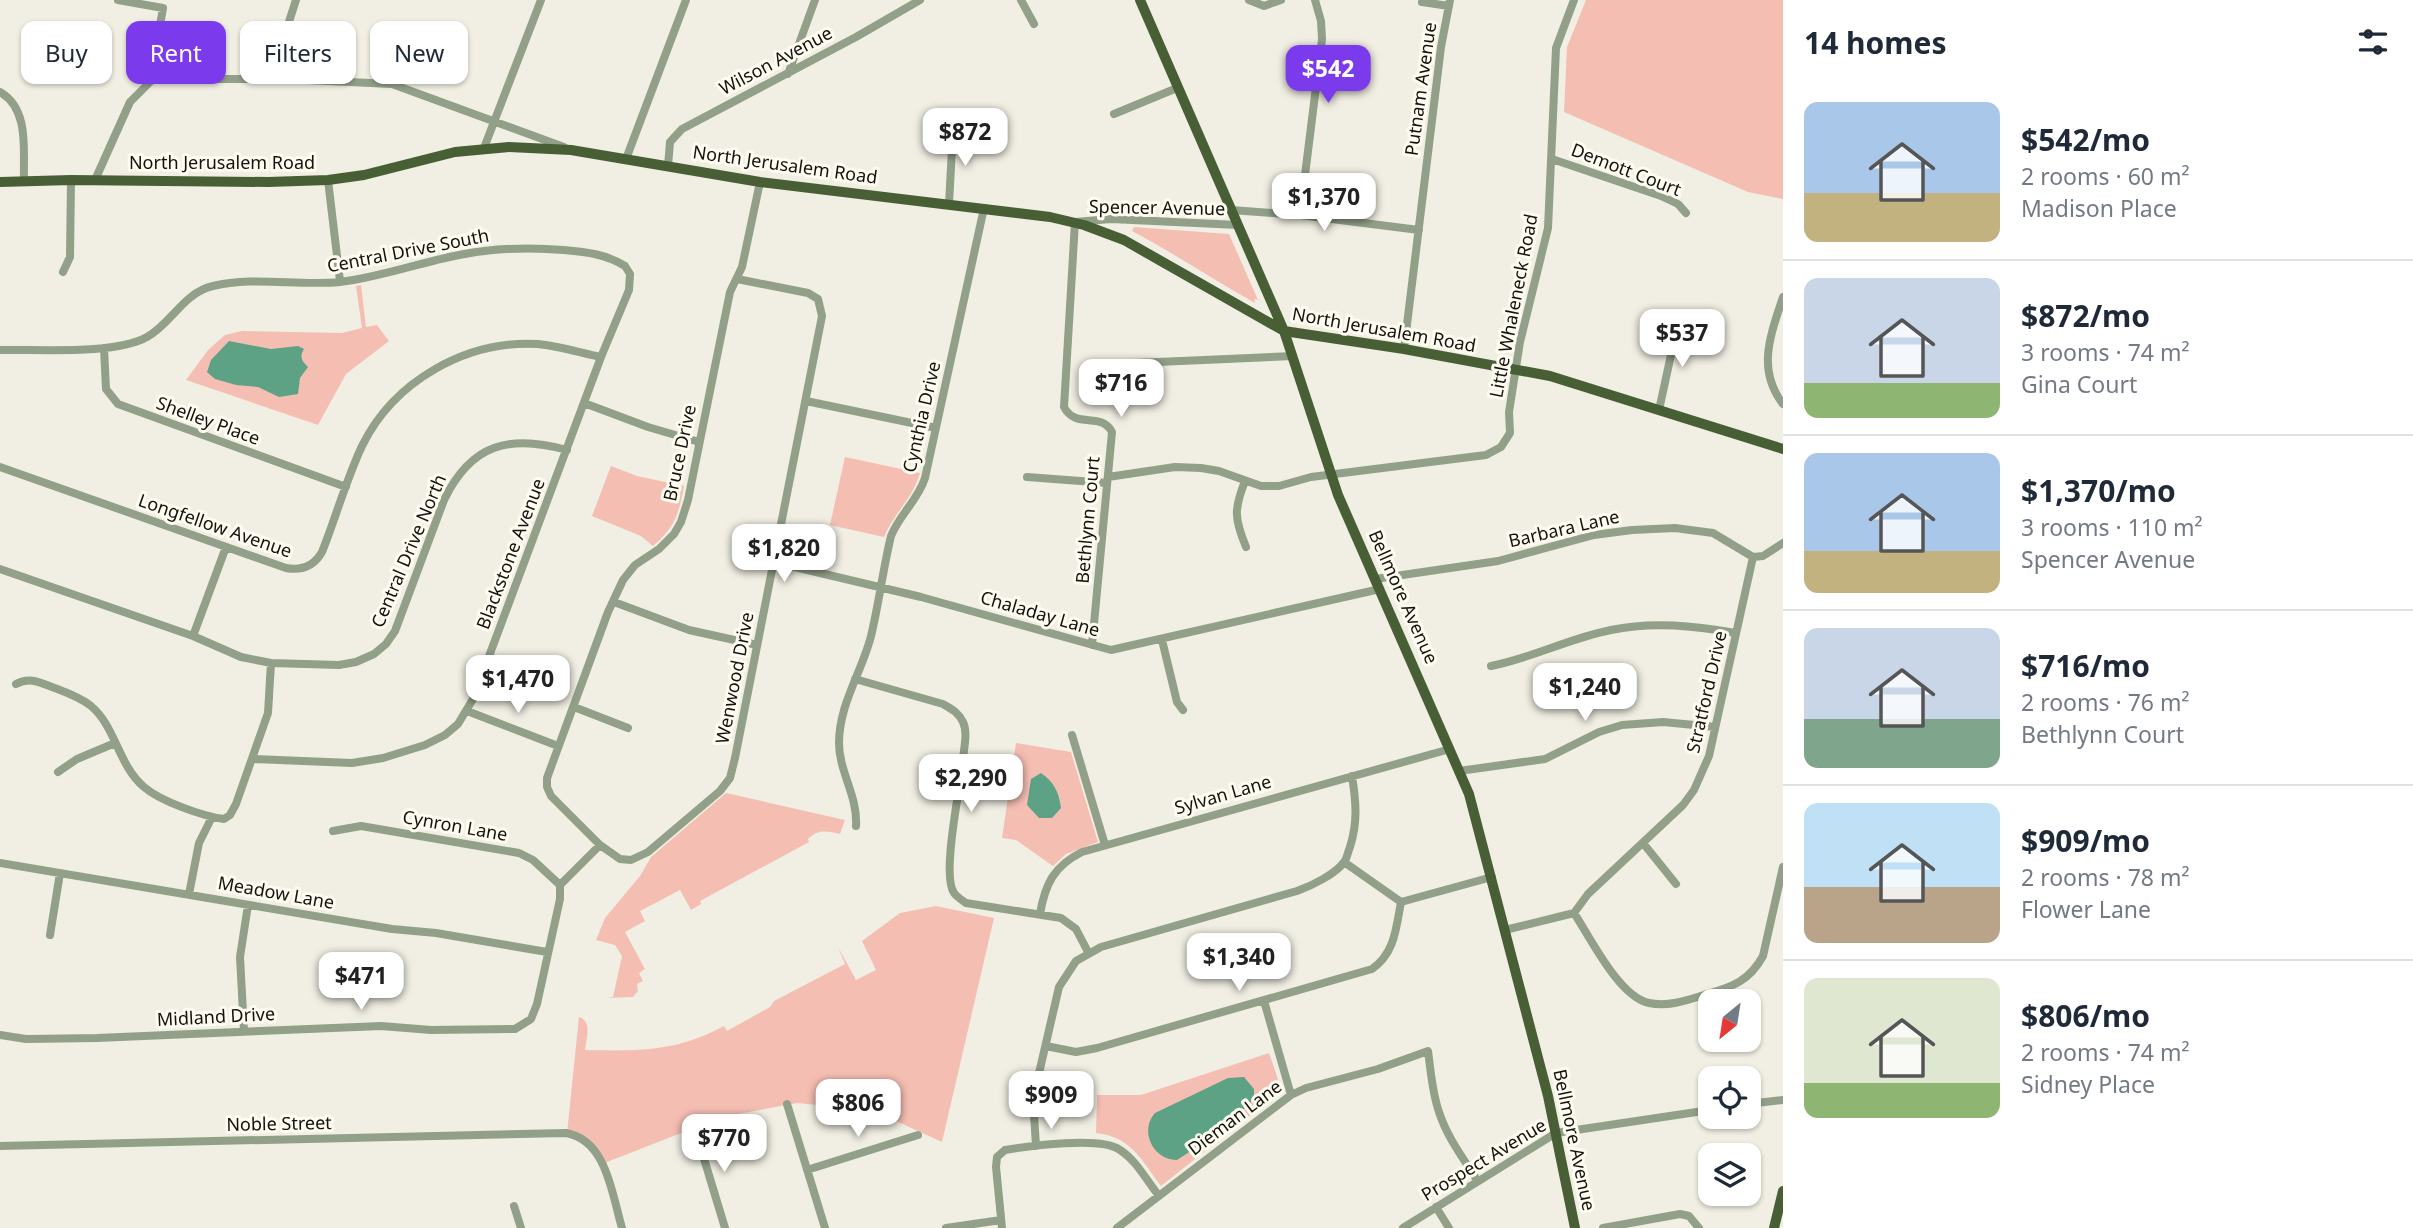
<!DOCTYPE html>
<meta charset="utf-8">
<style>
:root{--surface:#fff;--page:#f2f2f3;--text:#1f2937;--muted:#747a83;--line:#e0e1e3;--accent:#7c3aed}
body{margin:0;font-family:"Noto Sans",sans-serif;background:var(--page);color:var(--text);height:100vh;display:flex;flex-direction:column;font-size:26px;white-space:nowrap}
*{box-sizing:border-box;margin:0}
p{font-size:23px;color:var(--muted)}
.icon{flex:none;width:38px;height:38px;fill:none;stroke:currentColor;stroke-width:2;stroke-linecap:round;stroke-linejoin:round}
.map{position:relative;flex:1;overflow:hidden}
.sheet{display:flex;flex-direction:column;background:var(--surface);width:630px}
.sheet>*{flex:none}
.top-card{position:absolute;left:21px;top:21px;width:665px;height:63px;display:flex;gap:14px}
.needle{width:46px;rotate:210deg}
.fabs{position:absolute;left:1698px;top:989px;display:grid;gap:14px}
.fabs a{display:grid;place-items:center;width:63px;height:63px;border-radius:14px;background:var(--surface);box-shadow:0 2px 5px #0004;font-size:35px}
.price{position:absolute;translate:-50% -60px;padding:0 16px;border-radius:14px;background:#fff;color:#222;font-size:23px;line-height:46px;filter:drop-shadow(0 2px 4px #0008)}
.price::after{content:'';position:absolute;left:50%;top:42px;width:21px;height:16px;margin-left:-10px;background:inherit;clip-path:polygon(0 0,100% 0,50% 100%)}
.price.active{background:var(--accent);color:#fff}
ul{padding:0;list-style:none}
li{display:flex;align-items:center;gap:21px;height:175px;padding:0 21px}
li+li{border-top:2px solid var(--line)}
li span{display:grid;place-items:center;flex:none;width:196px;height:140px;border-radius:14px;color:#555}
li>.icon{margin-inline-start:auto}
span .icon{width:84px;height:84px;fill:#fffc;stroke-width:1}
li b{font-size:30px}
h2{display:flex;justify-content:space-between;align-items:center;height:84px;padding:0 21px;font-size:30px}
.pill{padding:0 24px;border-radius:14px;background:var(--surface);box-shadow:0 2px 5px #0004;font-size:24px;line-height:63px}
.pill.active{background:var(--accent);color:#fff}
main{display:flex;flex:1;min-height:0}
.map>svg:first-child{display:block}
.green{fill:#f5beb3}
.water{fill:#5ea286}
.lines{fill:none;stroke-linecap:round;stroke-linejoin:round}
.minor{stroke:#92a089;stroke-width:8}
.major{stroke:#485f36;stroke-width:10}
.labels{text-anchor:middle;stroke-width:6;stroke-linejoin:round;paint-order:stroke}
.street-label{font-size:18px;fill:#13120e;stroke:#fefcf0}
</style>
<main>
<div class="map">
<svg width="1783" height="1228" viewBox="0 0 1783 1228">
<rect width="100%" height="100%" fill="#f1efe3"/>
<!-- green -->
<path class="green" d="M1586,0H1783V199L1748,192L1564,112L1567,47Z
M1134,227L1229,234L1258,300L1254,299L1255,303C1213,280 1174,253 1132,231Z
M361,285L366,327L377,325L389,341L346,374L318,425L186,380L208,350L225,335L242,331L342,333L362,328L356,286Z
M845,457L920,473C913,498 894,513 884,537L830,525Z
M611,466L637,476L684,486C679,514 675,527 653,546L641,536L592,516Z
M1016,743L1071,752L1098,842L1066,854L1053,866L1016,840L1002,838Z
M726,793L845,820L840,834C827,831 818,829 808,839L809,842L700,901L701,904L691,910L680,890L640,911L645,921L625,932L645,969L639,973L643,981L637,984L638,991L633,997L606,998L613,997L622,956L615,945L596,940L605,918L640,876L651,857Z
M936,906L994,918L942,1142L872,1110L797,1103L722,1117L602,1164L597,1152L567,1133L579,1017C593,1022 586,1038 585,1050C638,1051 676,1052 724,1026L727,1031L770,1007L774,1001L845,964L838,947L856,980L876,970L862,941L900,913Z
M1269,1053C1272,1062 1281,1085 1280,1092L1161,1186C1141,1160 1132,1137 1096,1133L1097,1095H1141Z"/>
<!-- water -->
<path class="water" d="M229,341L271,349L298,346L304,349C299,357 302,361 308,367L300,378L298,394L279,397L258,387L236,385L215,379L207,372L211,360Z
M1041,773C1054,782 1059,792 1061,808L1052,818H1039L1027,805L1031,779Z
M1244,1077L1254,1089V1099L1220,1132L1177,1160C1153,1160 1139,1131 1155,1113L1228,1078Z"/>
<g class="lines">
<!-- minor -->
<path class="minor" d="M118,0L163,8L153,66V79
M1021,0L1034,24
M1249,0L1264,6L1281,0
M1422,2L1449,6
M788,74L815,0
M285,79V34L296,0
M0,92C30,109 23,151 24,181
M1114,114L1177,88
M484,148L541,0
M626,159L686,0
M1552,159L1661,196L1678,204L1686,213
M668,166L670,142L682,129L856,37L920,0
M95,180L130,102L153,79H285L392,84L564,147
M328,180L340,281
M949,204L953,130
M1231,210L1300,215L1419,230
M1300,215L1322,39L1321,21L1315,0
M63,272L70,257L71,180
M737,279L808,293L818,299L822,316L735,758L730,778L720,791L648,852L631,860L620,859L600,845L551,796L547,787V778L608,612L623,580L635,565L659,549L674,534L681,522L688,500L730,292L742,267L760,182
M1783,297C1771,334 1756,369 1783,404
M104,348L106,389L118,404L346,487
M1404,349L1441,47L1450,0
M0,350C38,349 115,355 147,337C172,323 183,293 213,286C253,276 298,286 340,282C381,277 418,263 459,255C494,248 529,247 564,250C586,252 606,254 625,266L630,274L629,290L601,357L473,699L458,724L445,735L425,745L383,758L352,763L253,759
M1135,363L1293,356
M806,401L936,428
M584,403L648,427L699,442
M1659,410L1674,341V325
M0,467L286,568C302,571 314,566 322,552C336,517 346,480 362,446C394,381 466,340 538,344C559,346 581,353 601,357
M1027,477L1107,483
M1108,477L1175,467L1201,468L1219,471L1261,486H1279L1311,477L1486,455L1501,447L1510,433L1509,412L1520,342L1548,228L1556,48L1574,0
M1245,481C1234,509 1234,518 1246,547
M1753,557L1763,556L1783,543
M774,562L921,597L1111,650L1380,589
M0,569L193,636L241,657L271,663L339,665L356,662L374,654L386,644L395,631L444,500C471,444 509,434 567,450
M1375,579L1498,561L1594,535L1632,530L1675,528L1713,533L1753,557
M614,602L689,630L757,645
M193,636L226,547
M1162,640L1177,702L1183,710
M1092,645L1112,432C1101,411 1076,430 1064,407L1075,222L1111,219L1238,225
M1491,666C1532,658 1570,638 1611,630C1653,621 1695,626 1736,633
M855,679L943,704C952,709 958,712 963,722C968,733 964,747 963,759C961,785 941,875 954,893C957,897 962,900 966,903L1061,918L1076,929L1088,952
M16,684C29,677 39,682 52,687C65,692 80,697 91,706C116,727 118,765 144,787C160,801 202,816 224,819L230,815L236,804L268,713L271,663
M574,707L628,728
M467,711L558,746
M1072,735L1105,845
M1459,771L1545,759L1599,732L1622,725L1663,722L1715,727
M58,772L77,759L115,743
M856,826C858,796 839,772 839,743C839,704 862,672 871,636C879,603 883,569 891,536C900,514 918,500 925,478L984,208
M333,831L361,826L519,853L533,860L560,885
M1643,843L1676,884
M1344,862L1401,902L1492,877
M0,863L392,929L436,933L547,952
M189,894L199,843L212,817
M1574,913C1590,937 1619,997 1649,1003C1669,1007 1688,1000 1707,994C1733,987 1750,980 1763,956L1783,867
M1040,914C1045,884 1054,866 1082,852L1450,749
M1505,930L1574,913L1588,894L1683,805L1694,790L1709,756L1753,557
M50,935L60,873
M1264,1001L1291,1095
M244,1031L240,957L248,905
M0,1035L26,1039L97,1038L381,1026L431,1030L515,1029L531,1019L537,1004L560,899V885L600,845
M1046,1046L1076,1052L1097,1048L1372,969C1395,953 1396,928 1401,902
M787,1104L825,1228
M1748,1104L1783,1100
M695,1129L725,1228
M0,1146L566,1133C607,1140 612,1195 622,1228
M1036,1146L1033,1099L1059,987L1076,961L1101,947L1297,891C1311,886 1336,874 1344,862C1347,859 1348,851 1350,847C1358,822 1356,801 1352,776
M807,1170L918,1135
M514,1206L521,1228
M1436,1207L1449,1228
M946,1228L1001,1220
M1002,1228L996,1167L997,1157L1005,1150C1030,1146 1101,1136 1120,1150C1136,1160 1147,1181 1159,1196
M1117,1228L1291,1095L1306,1088L1378,1069L1428,1051C1431,1072 1432,1092 1439,1112C1447,1137 1463,1158 1477,1180
M1403,1228L1556,1133L1710,1110
M1603,1228L1680,1214L1689,1216L1699,1228"/>
<!-- major -->
<path class="major" d="M1140,0L1284,331L1338,495L1469,794L1548,1096L1575,1228
M0,182L71,180L268,182L328,180L364,175L455,152L509,147L571,150L760,182L1050,217L1084,225L1124,240L1284,331L1404,349L1550,376L1783,449
M1774,1228L1783,1191"/>
</g>
<g class="labels">
<!-- street labels -->
<g class="street-label">
<text transform="translate(776 61) rotate(-28)" y="6">Wilson Avenue</text>
<text transform="translate(1421 89) rotate(-82)" y="6">Putnam Avenue</text>
<text x="222" y="169">North Jerusalem Road</text>
<text transform="translate(785 165) rotate(8)" y="6">North Jerusalem Road</text>
<text transform="translate(1626 170) rotate(21)" y="6">Demott Court</text>
<text transform="translate(1157 208) rotate(1)" y="6">Spencer Avenue</text>
<text transform="translate(408 251) rotate(-11)" y="6">Central Drive South</text>
<text transform="translate(1514 306) rotate(-79)" y="6">Little Whaleneck Road</text>
<text transform="translate(1384 330) rotate(10)" y="6">North Jerusalem Road</text>
<text transform="translate(922 417) rotate(-77)" y="6">Cynthia Drive</text>
<text transform="translate(208 421) rotate(20)" y="6">Shelley Place</text>
<text transform="translate(680 453) rotate(-78)" y="6">Bruce Drive</text>
<text transform="translate(1088 520) rotate(-85)" y="6">Bethlynn Court</text>
<text transform="translate(215 526) rotate(19)" y="6">Longfellow Avenue</text>
<text transform="translate(1564 529) rotate(-13)" y="6">Barbara Lane</text>
<text transform="translate(409 551) rotate(-67)" y="6">Central Drive North</text>
<text transform="translate(511 554) rotate(-69)" y="6">Blackstone Avenue</text>
<text transform="translate(1403 597) rotate(66)" y="6">Bellmore Avenue</text>
<text transform="translate(1040 614) rotate(16)" y="6">Chaladay Lane</text>
<text transform="translate(735 678) rotate(-79)" y="6">Wenwood Drive</text>
<text transform="translate(1707 692) rotate(-77)" y="6">Stratford Drive</text>
<text transform="translate(1223 795) rotate(-16)" y="6">Sylvan Lane</text>
<text transform="translate(455 826) rotate(10)" y="6">Cynron Lane</text>
<text transform="translate(276 893) rotate(10)" y="6">Meadow Lane</text>
<text transform="translate(216 1017) rotate(-3)" y="6">Midland Drive</text>
<text transform="translate(1235 1118) rotate(-37)" y="6">Dieman Lane</text>
<text transform="translate(279 1124) rotate(-1)" y="6">Noble Street</text>
<text transform="translate(1574 1140) rotate(78)" y="6">Bellmore Avenue</text>
<text transform="translate(1484 1160) rotate(-31)" y="6">Prospect Avenue</text>
</g>
</g>
</svg>
<div class="fabs">
<a><svg class="needle" viewBox="-14 -14 28 28"><path d="M0-13l5 13h-10z" fill="#e53935"/><path d="M0 13l5-13h-10z" fill="#747a83"/></svg></a>
<a><svg class="icon" aria-label="locate" viewBox="0 0 24 24"><circle cx="12" cy="12" r="6"/><path d="M12 2v4M12 18v4M2 12h4M18 12h4"/></svg></a>
<a><svg class="icon" aria-label="layers" viewBox="0 0 24 24"><path d="M12 4l9 5-9 5-9-5zM3 14l9 5 9-5"/></svg></a>
</div>
<b class="price active" style="left:1328px;top:105px">$542</b>
<b class="price" style="left:965px;top:168px">$872</b>
<b class="price" style="left:1324px;top:233px">$1,370</b>
<b class="price" style="left:1682px;top:369px">$537</b>
<b class="price" style="left:1121px;top:419px">$716</b>
<b class="price" style="left:784px;top:584px">$1,820</b>
<b class="price" style="left:518px;top:715px">$1,470</b>
<b class="price" style="left:1585px;top:723px">$1,240</b>
<b class="price" style="left:971px;top:814px">$2,290</b>
<b class="price" style="left:1239px;top:993px">$1,340</b>
<b class="price" style="left:361px;top:1012px">$471</b>
<b class="price" style="left:1051px;top:1131px">$909</b>
<b class="price" style="left:858px;top:1139px">$806</b>
<b class="price" style="left:724px;top:1174px">$770</b>
<div class="top-card">
<a class="pill">Buy</a>
<a class="pill active">Rent</a>
<a class="pill">Filters</a>
<a class="pill">New</a>
</div>
</div>
<section class="sheet">
<h2>14 homes<svg class="icon" aria-label="filters" viewBox="0 0 24 24"><path d="M4 7h16M4 17h16"/><circle cx="9" cy="7" r="2"/><circle cx="15" cy="17" r="2"/></svg></h2>
<ul>
<li><span style="background:linear-gradient(#a9c7e8 65%,#c2b280 0)"><svg class="icon" aria-label="home" viewBox="0 0 24 24"><path d="M3 11l9-7 9 7M6 9v11h12V9"/></svg></span><div><b>$542/mo</b><p>2 rooms · 60 m²</p><p>Madison Place</p></div></li>
<li><span style="background:linear-gradient(#c9d6e8 75%,#8fb573 0)"><svg class="icon" aria-label="home" viewBox="0 0 24 24"><path d="M3 11l9-7 9 7M6 9v11h12V9"/></svg></span><div><b>$872/mo</b><p>3 rooms · 74 m²</p><p>Gina Court</p></div></li>
<li><span style="background:linear-gradient(#a9c7e8 70%,#c2b280 0)"><svg class="icon" aria-label="home" viewBox="0 0 24 24"><path d="M3 11l9-7 9 7M6 9v11h12V9"/></svg></span><div><b>$1,370/mo</b><p>3 rooms · 110 m²</p><p>Spencer Avenue</p></div></li>
<li><span style="background:linear-gradient(#c9d6e8 65%,#7fa58c 0)"><svg class="icon" aria-label="home" viewBox="0 0 24 24"><path d="M3 11l9-7 9 7M6 9v11h12V9"/></svg></span><div><b>$716/mo</b><p>2 rooms · 76 m²</p><p>Bethlynn Court</p></div></li>
<li><span style="background:linear-gradient(#bfe0f5 60%,#b9a48a 0)"><svg class="icon" aria-label="home" viewBox="0 0 24 24"><path d="M3 11l9-7 9 7M6 9v11h12V9"/></svg></span><div><b>$909/mo</b><p>2 rooms · 78 m²</p><p>Flower Lane</p></div></li>
<li><span style="background:linear-gradient(#dfe7d0 75%,#8fb573 0)"><svg class="icon" aria-label="home" viewBox="0 0 24 24"><path d="M3 11l9-7 9 7M6 9v11h12V9"/></svg></span><div><b>$806/mo</b><p>2 rooms · 74 m²</p><p>Sidney Place</p></div></li>
</ul>
</section>
</main>
